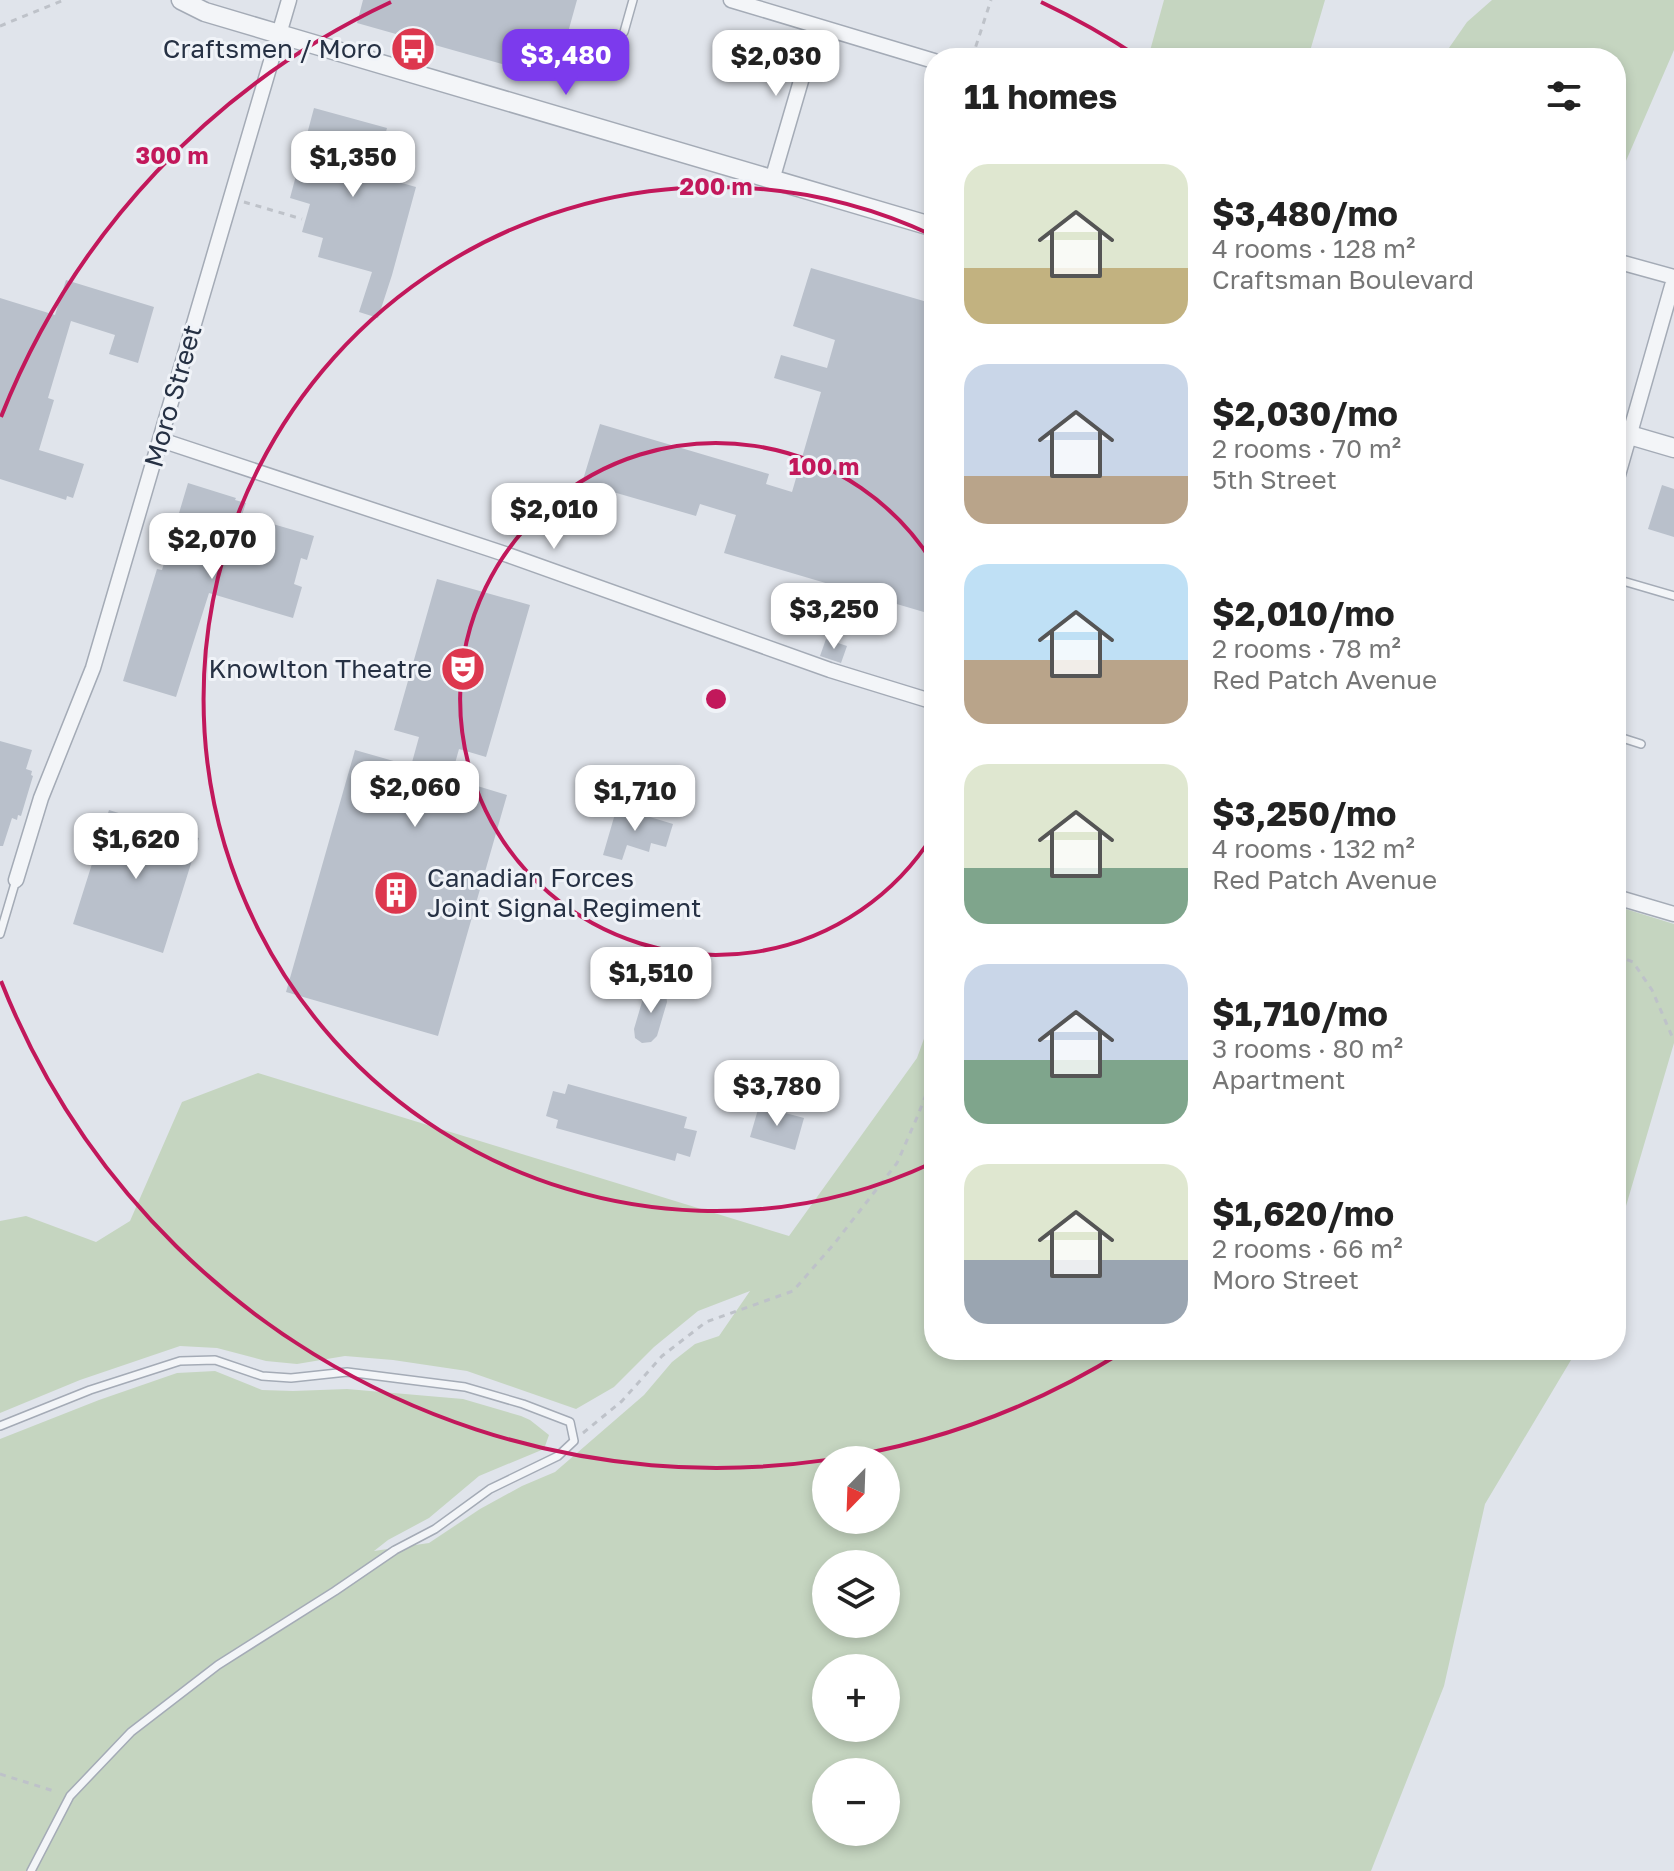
<!DOCTYPE html>
<meta charset="utf-8">
<style>
:root{--surface:#fff;--page:#f2f2f2;--text:#222;--muted:#767676;--accent:#7c3aed}
body{margin:0;font-family:"Golos Text",sans-serif;background:var(--page);color:var(--text);height:100vh;display:flex;flex-direction:column;font-size:30px;white-space:nowrap}
*{box-sizing:border-box;margin:0}
p{font-size:26px;color:var(--muted)}
.icon{flex:none;width:44px;height:44px;fill:none;stroke:currentColor;stroke-width:2;stroke-linecap:round;stroke-linejoin:round}
.map{position:relative;flex:1;overflow:hidden}
.details{position:absolute;left:924px;top:48px;width:702px;height:1312px;display:flex;flex-direction:column;background:var(--surface);border-radius:32px;box-shadow:0 4px 12px #0003}
.details>*{flex:none}
.needle{width:52px;rotate:203deg}
.fabs{position:absolute;left:812px;top:1446px;display:grid;gap:16px}
.fabs a{display:grid;place-items:center;width:88px;height:88px;border-radius:50%;background:var(--surface);box-shadow:0 4px 12px #0003;font-size:40px}
.price{position:absolute;translate:-50% -68px;padding:0 18px;border-radius:16px;background:#fff;color:#222;font-size:26px;line-height:52px;filter:drop-shadow(0 2px 4px #0008)}
.price::after{content:'';position:absolute;left:50%;top:48px;width:24px;height:18px;margin-left:-12px;background:inherit;clip-path:polygon(0 0,100% 0,50% 100%)}
.price.current{background:var(--accent);color:#fff}
ul{padding:0;list-style:none}
li{display:flex;align-items:center;gap:24px;height:200px;padding:0 40px}
li span{display:grid;place-items:center;flex:none;width:224px;height:160px;border-radius:24px;color:#555}
li>.icon{margin-inline-start:auto}
span .icon{width:96px;height:96px;fill:#fffc;stroke-width:1}
li b{font-size:34px}
h2{display:flex;justify-content:space-between;align-items:center;height:96px;padding:0 40px;font-size:34px}
.map>svg:first-child{display:block}
.green{fill:#c5d5c0;fill-rule:evenodd}
.building{fill:#b9c0cb}
.lines{fill:none;stroke-linecap:round;stroke-linejoin:round}
.service-casing{stroke:#a4abb6;stroke-width:10}
.minor-casing{stroke:#a4abb6;stroke-width:17}
.tertiary-casing{stroke:#a4abb6;stroke-width:21}
.path{stroke:#bec2c9;stroke-width:3;stroke-dasharray:6 6;stroke-linecap:butt}
.service{stroke:#f3f5f8;stroke-width:7}
.minor{stroke:#f3f5f8;stroke-width:14}
.tertiary{stroke:#f3f5f8;stroke-width:18}
.ring{fill:none;stroke:#c2185b;stroke-width:4}
.labels{text-anchor:middle;stroke-width:6;stroke-linejoin:round;paint-order:stroke}
.poi-label{font-size:26px;fill:#263144;stroke:#f0f3f8;text-anchor:end}
.street-label{font-size:26px;fill:#263144;stroke:#f0f3f8}
.centre{fill:#c2185b;stroke:#f0f3f8;stroke-width:4}
.ring-label{font-size:24px;text-anchor:middle;font-weight:bold;fill:#c2185b;stroke:#f0f3f8;stroke-width:6;stroke-linejoin:round;paint-order:stroke}
</style>
<div class="map">
<svg width="1674" height="1871" viewBox="0 0 1674 1871">
<rect width="100%" height="100%" fill="#e0e4eb"/>
<!-- green -->
<path class="green" d="M1164,0H1325L1308,58H1148Z
M1492,0H1674V50L1616,184V58H1442L1467,22Z
M1616,906L1674,924V1043L1616,1240Z
M934,1011V1350H1577L1485,1504L1444,1686L1371,1871H0V1439L99,1400L177,1373L215,1371L262,1390L293,1391L347,1389L463,1399L521,1416L530,1420L549,1435L544,1449L479,1476L429,1518L388,1540L374,1551L429,1543L480,1509L522,1486L555,1472L644,1395L672,1362L695,1344L719,1336L750,1291L698,1311L654,1347L614,1387L576,1409L467,1371L393,1360L345,1356L297,1364L266,1361L217,1348L180,1346L80,1380L0,1413V1221L26,1216L96,1242L130,1221L182,1102L258,1073L789,1236L917,1058ZM826,1460H886V1520H826ZM826,1564H886V1624H826ZM826,1668H886V1728H826ZM826,1772H886V1832H826Z"/>
<!-- building -->
<path class="building" d="M363,0H577L555,79L357,23Z
M314,108L387,128L381,150L391,153L384,178L416,187L392,275L378,318L359,312L372,272L318,257L323,238L302,232L310,204L290,198Z
M811,268L934,304V615L724,553L736,515L700,504L696,516L582,483L600,424L769,474L766,484L792,492L821,392L774,378L781,355L827,368L835,340L793,326Z
M66,280L154,307L138,363L109,354L115,335L71,321L48,398L54,400L39,450L84,464L73,498L67,496L66,500L0,479V298L55,315Z
M188,483L236,498L235,500L246,503L242,515L314,536L307,560L301,558L294,584L302,587L293,618L209,593L176,697L123,681L157,569L162,570Z
M1662,485L1674,489V537L1648,529Z
M437,579L530,605L486,757L459,749L451,778L507,795L438,1036L286,992L355,750L411,766L419,737L394,730Z
M826,639L847,646L841,663L820,656Z
M0,741L32,750L26,769L32,771L31,775L33,776L21,816L18,815L17,820L12,818L3,846H0Z
M617,807L673,824L666,847L651,843L649,852L627,845L622,860L603,855Z
M109,810L199,838L163,953L73,924Z
M659,987L666,993L667,1002L657,1036L651,1042L642,1043L635,1038L634,1029L644,995L650,988Z
M568,1084L687,1117L684,1128L697,1131L690,1157L677,1153L675,1161L556,1128L558,1120L546,1116L553,1091L565,1094Z
M759,1106L804,1118L795,1150L750,1137Z"/>
<g class="lines">
<!-- service casing -->
<g class="service-casing">
<path id="service" d="M624,32L633,0
M1616,579L1674,596
M1616,736L1641,744
M0,934L16,880
M0,1426L90,1390L180,1361L215,1360L262,1376L291,1378L347,1372L465,1387L523,1404L570,1422L574,1441L558,1456L490,1489L435,1529L395,1550L335,1591L218,1665L131,1732L70,1796L31,1871"/>
</g>
<!-- minor casing -->
<g class="minor-casing">
<path id="minor" d="M731,0L934,61
M772,180L817,26
M1616,261L1674,277
M161,440L508,555L830,670L934,702
M1616,482L1674,279
M16,880L41,798L93,668L289,0
M1616,897L1674,914"/>
</g>
<!-- tertiary casing -->
<g class="tertiary-casing">
<path id="tertiary" d="M181,0L205,12L279,34L934,227
M1616,431L1674,448"/>
</g>
<!-- path -->
<path class="path" d="M0,26L64,0
M972,58L991,0
M244,202L302,219
M1616,955L1633,962L1652,990L1674,1041
M583,1433L622,1401L662,1356L706,1322L793,1291L834,1244L897,1163L918,1115L934,1074
M0,1774L57,1792"/>
<!-- service -->
<use href="#service" class="service"/>
<!-- minor -->
<use href="#minor" class="minor"/>
<!-- tertiary -->
<use href="#tertiary" class="tertiary"/>
</g>
<!-- distance rings -->
<g class="ring">
<path d="M933 835A256 256 0 1 1 933 563"/>
<path d="M932 1163A512 512 0 1 1 932 235"/>
<path d="M1124 1351A769 769 0 0 1 1 981M1 417A769 769 0 0 1 391 2M1041 2A769 769 0 0 1 1140 58"/>
</g>
<!-- icons -->
<defs>
<g id="bus-disc" transform="scale(2.3)"><circle r="9.5" fill="#dd374e" stroke="#f0f3f8"/><path d="M-5-6H5V4H4V6H2V4H-2V6H-4V4H-5ZM-3.5-4V0h7V-4ZM-3.5 1.2v1.5H-2V1.2ZM2 1.2v1.5H3.5V1.2Z" fill="#fff"/></g>
<g id="theatre-disc" transform="scale(2.3)"><circle r="9.5" fill="#dd374e" stroke="#f0f3f8"/><path d="M-5-5.5Q0-4 5-5.5V0Q5 5 0 6Q-5 5-5 0ZM-3.3-2.5H-1v1.5H-3.3ZM1-2.5H3.3v1.5H1ZM-2.8 1Q0 5.5 2.8 1Z" fill="#fff"/></g>
<g id="building-disc" transform="scale(2.3)"><circle r="9.5" fill="#dd374e" stroke="#f0f3f8"/><path d="M-4-6H4V6H1V3H-1V6H-4ZM-2.5-4.3h1.7v1.8h-1.7ZM.8-4.3h1.7v1.8H.8ZM-2.5-1h1.7V.8h-1.7ZM.8-1h1.7V.8H.8Z" fill="#fff"/></g>
</defs>
<g fill-rule="evenodd">
<use href="#bus-disc" x="413" y="49"/>
<use href="#theatre-disc" x="463" y="669"/>
<use href="#building-disc" x="396" y="893"/>
</g>
<g class="labels">
<!-- poi labels -->
<g class="poi-label">
<text x="382" y="58">Craftsmen / Moro</text>
<text x="432" y="678">Knowlton Theatre</text>
<text x="427" y="887" text-anchor="start">Canadian Forces<tspan x="427" dy="30">Joint Signal Regiment</tspan></text>
</g>
<!-- street labels -->
<g class="street-label">
<text transform="translate(173 396) rotate(-74)" y="9">Moro Street</text>
</g>
</g>
<circle cx="716" cy="699" r="12" class="centre"/>
<g class="ring-label">
<text x="172" y="164">300 m</text>
<text x="716" y="195">200 m</text>
<text x="824" y="475">100 m</text>
</g>
</svg>
<div class="fabs">
<a><svg class="needle" viewBox="-14 -14 28 28"><path d="M0-13l5 13h-10z" fill="#e53935"/><path d="M0 13l5-13h-10z" fill="#767676"/></svg></a>
<a><svg class="icon" aria-label="layers" viewBox="0 0 24 24"><path d="M12 4l9 5-9 5-9-5zM3 14l9 5 9-5"/></svg></a>
<a>+</a>
<a>−</a>
</div>
<b class="price current" style="left:566px;top:97px">$3,480</b>
<b class="price" style="left:776px;top:98px">$2,030</b>
<b class="price" style="left:353px;top:199px">$1,350</b>
<b class="price" style="left:554px;top:551px">$2,010</b>
<b class="price" style="left:212px;top:581px">$2,070</b>
<b class="price" style="left:834px;top:651px">$3,250</b>
<b class="price" style="left:415px;top:829px">$2,060</b>
<b class="price" style="left:635px;top:833px">$1,710</b>
<b class="price" style="left:136px;top:881px">$1,620</b>
<b class="price" style="left:651px;top:1015px">$1,510</b>
<b class="price" style="left:777px;top:1128px">$3,780</b>
<section class="details">
<h2>11 homes<svg class="icon" aria-label="filters" viewBox="0 0 24 24"><path d="M4 7h16M4 17h16"/><circle cx="9" cy="7" r="2"/><circle cx="15" cy="17" r="2"/></svg></h2>
<ul>
<li><span style="background:linear-gradient(#dfe7d0 65%,#c2b280 0)"><svg class="icon" aria-label="home" viewBox="0 0 24 24"><path d="M3 11l9-7 9 7M6 9v11h12V9"/></svg></span><div><b>$3,480/mo</b><p>4 rooms · 128 m²</p><p>Craftsman Boulevard</p></div></li>
<li><span style="background:linear-gradient(#c9d6e8 70%,#b9a48a 0)"><svg class="icon" aria-label="home" viewBox="0 0 24 24"><path d="M3 11l9-7 9 7M6 9v11h12V9"/></svg></span><div><b>$2,030/mo</b><p>2 rooms · 70 m²</p><p>5th Street</p></div></li>
<li><span style="background:linear-gradient(#bfe0f5 60%,#b9a48a 0)"><svg class="icon" aria-label="home" viewBox="0 0 24 24"><path d="M3 11l9-7 9 7M6 9v11h12V9"/></svg></span><div><b>$2,010/mo</b><p>2 rooms · 78 m²</p><p>Red Patch Avenue</p></div></li>
<li><span style="background:linear-gradient(#dfe7d0 65%,#7fa58c 0)"><svg class="icon" aria-label="home" viewBox="0 0 24 24"><path d="M3 11l9-7 9 7M6 9v11h12V9"/></svg></span><div><b>$3,250/mo</b><p>4 rooms · 132 m²</p><p>Red Patch Avenue</p></div></li>
<li><span style="background:linear-gradient(#c9d6e8 60%,#7fa58c 0)"><svg class="icon" aria-label="home" viewBox="0 0 24 24"><path d="M3 11l9-7 9 7M6 9v11h12V9"/></svg></span><div><b>$1,710/mo</b><p>3 rooms · 80 m²</p><p>Apartment</p></div></li>
<li><span style="background:linear-gradient(#dfe7d0 60%,#9aa5b1 0)"><svg class="icon" aria-label="home" viewBox="0 0 24 24"><path d="M3 11l9-7 9 7M6 9v11h12V9"/></svg></span><div><b>$1,620/mo</b><p>2 rooms · 66 m²</p><p>Moro Street</p></div></li>
</ul>
</section>
</div>
